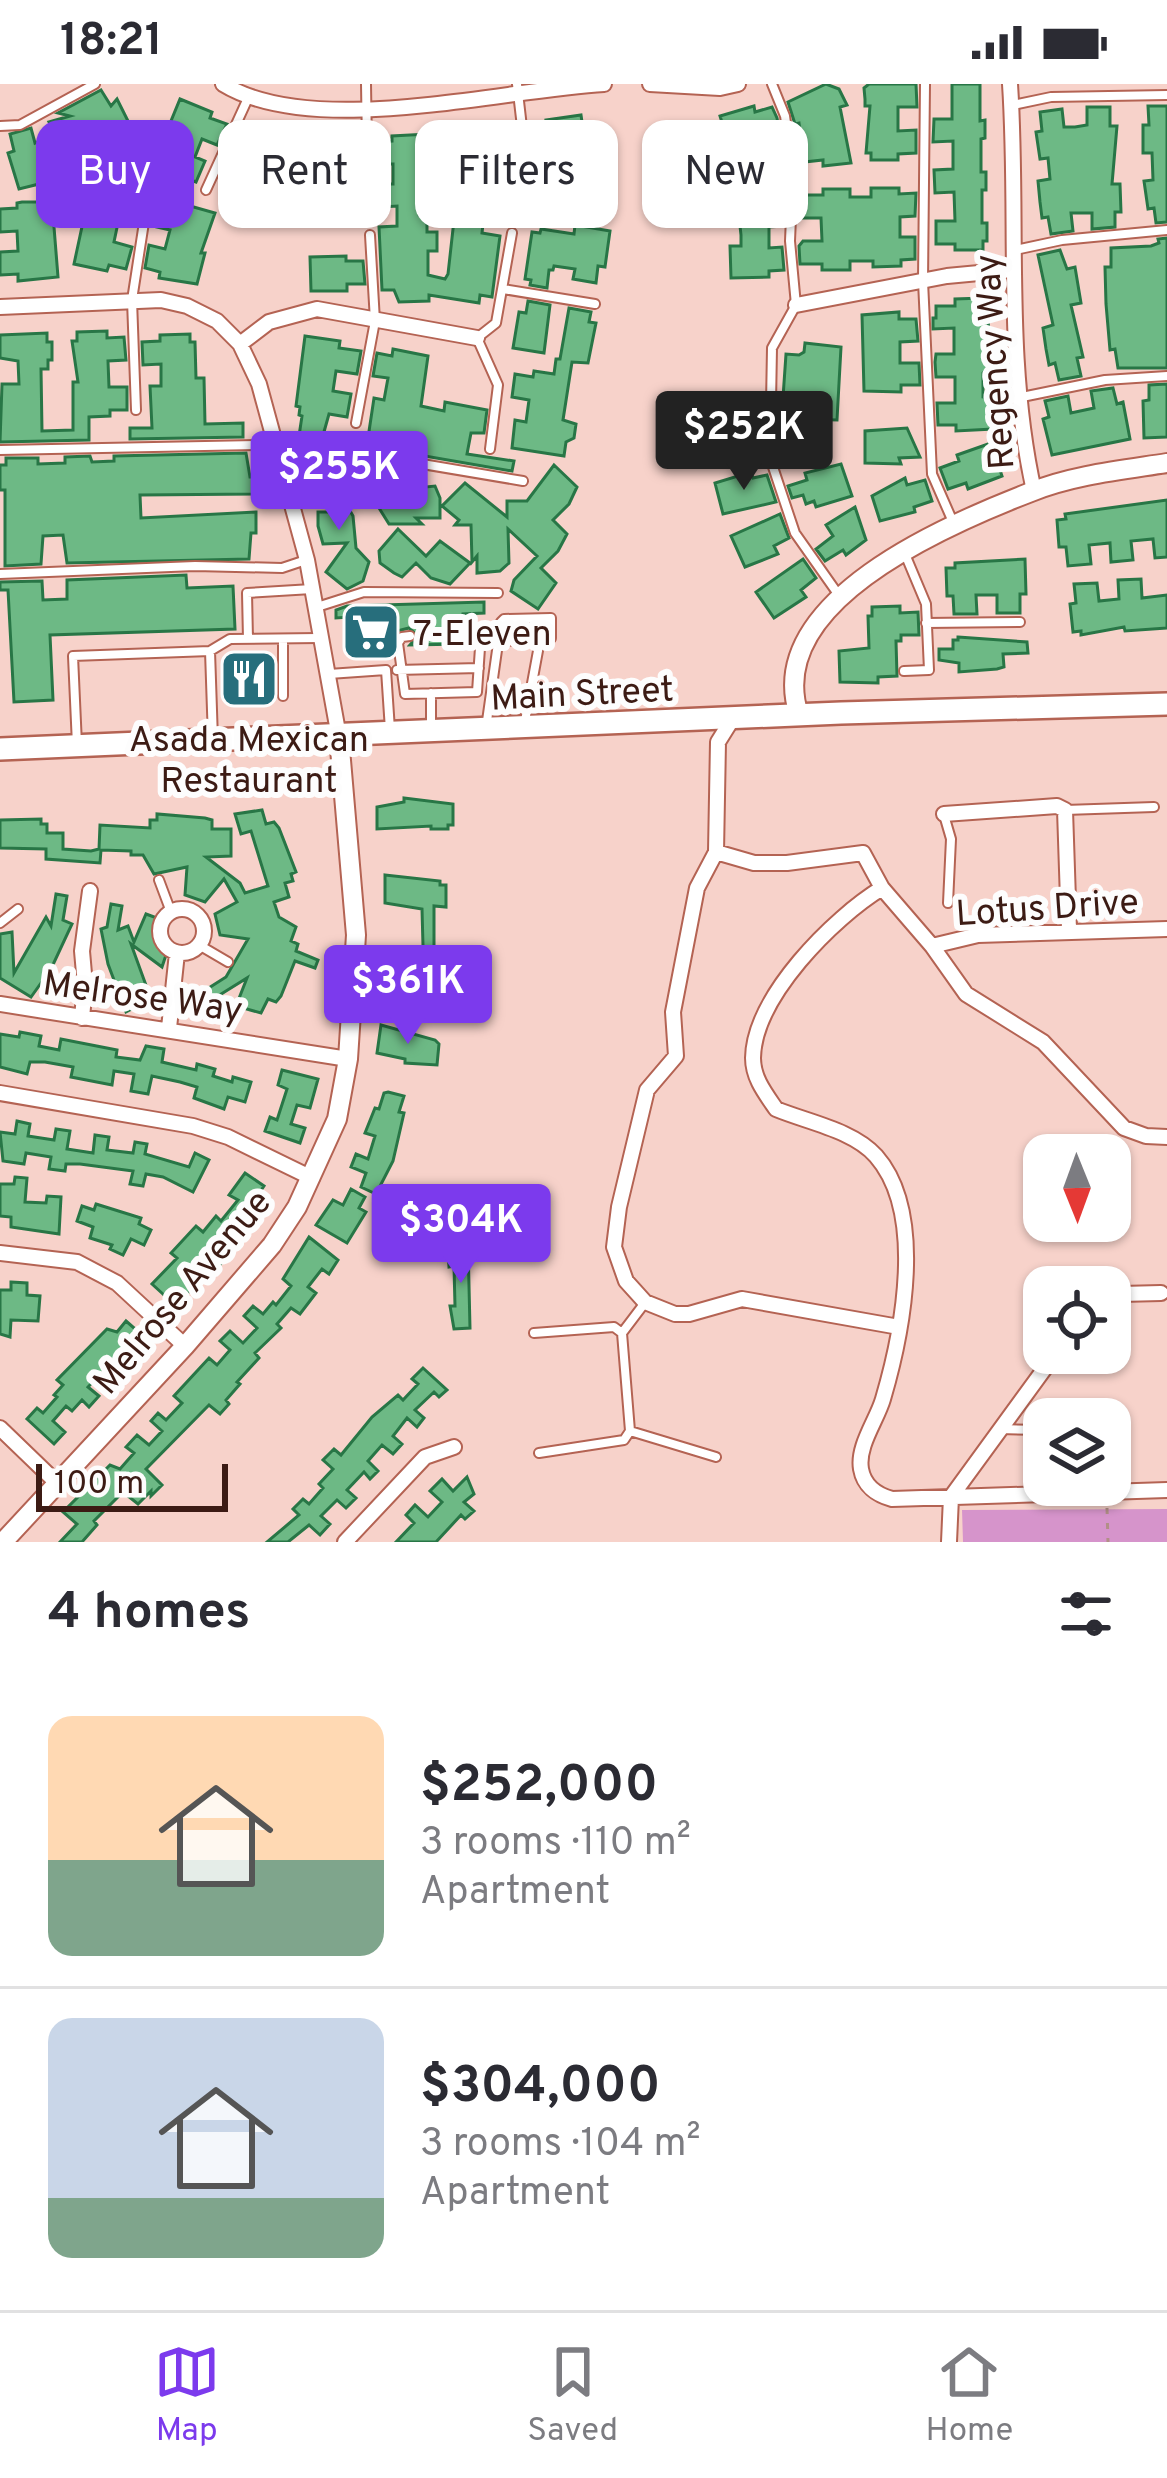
<!DOCTYPE html>
<meta charset="utf-8">
<style>
:root{--surface:#fff;--page:#f2f2f3;--text:#2b2b33;--muted:#7c7c81;--line:#e1e1e2;--accent:#7c3aed}
body{margin:0;font-family:Overpass,sans-serif;background:var(--page);color:var(--text);height:100vh;display:flex;flex-direction:column;font-size:45px;white-space:nowrap}
*{box-sizing:border-box;margin:0}
p{font-size:39px;color:var(--muted)}
.icon{flex:none;width:66px;height:66px;fill:none;stroke:currentColor;stroke-width:2;stroke-linecap:round;stroke-linejoin:round}
.map{position:relative;height:1458px;overflow:hidden}
.details{display:flex;flex-direction:column;background:var(--surface);flex:1}
.details>*{flex:none}
.guide{position:absolute;left:36px;top:36px;width:1095px;height:108px;display:flex;gap:24px}
.needle{width:78px;rotate:179deg}
.buttons{position:absolute;left:1023px;top:1050px;display:grid;gap:24px}
.buttons a{display:grid;place-items:center;width:108px;height:108px;border-radius:24px;background:var(--surface);box-shadow:0 3px 9px #0004;font-size:60px}
.scale{position:absolute;left:36px;bottom:30px;width:192px;box-sizing:border-box;padding-left:12px;border:6px solid #3c1b14;border-top:0;font-size:33px;line-height:42px;white-space:nowrap;color:#3c1b14;-webkit-text-stroke:9px #fdfdfd;paint-order:stroke}
.price{position:absolute;translate:-50% -102px;padding:0 27px;border-radius:12px;background:var(--accent);color:#fff;font-size:39px;line-height:78px;filter:drop-shadow(0 3px 6px #0008)}
.price::after{content:'';position:absolute;left:50%;top:72px;width:36px;height:27px;margin-left:-18px;background:inherit;clip-path:polygon(0 0,100% 0,50% 100%)}
.price.active{background:#222;color:#fff}
ul{padding:0;list-style:none}
li{display:flex;align-items:center;gap:36px;height:300px;padding:0 48px}
li+li{border-top:3px solid var(--line)}
li span{display:grid;place-items:center;flex:none;width:336px;height:240px;border-radius:24px;color:#555}
li>.icon{margin-inline-start:auto}
span .icon{width:144px;height:144px;fill:#fffc;stroke-width:1}
li b{font-size:51px}
h2{display:flex;justify-content:space-between;align-items:center;height:144px;padding:0 48px;font-size:51px}
.pill{padding:0 42px;border-radius:24px;background:var(--surface);box-shadow:0 3px 9px #0004;font-size:42px;line-height:108px}
.pill.active{background:var(--accent);color:#fff}
.status{display:flex;justify-content:space-between;align-items:center;height:84px;padding:0 60px;background:var(--surface);direction:ltr}
.status svg{height:33px;fill:currentColor}
.tab-bar{display:flex;justify-content:space-around;align-items:center;height:168px;border-top:3px solid var(--line);background:var(--surface);font-size:33px;color:var(--muted)}
.tab-bar a{display:grid;justify-items:center;gap:6px}
.tab-bar .active{color:var(--accent)}
.map>svg:first-child{display:block}
.green{fill:#d694cb}
.building{fill:#6db985;stroke:#287646;stroke-width:3}
.lines{fill:none;stroke-linecap:round;stroke-linejoin:round}
.service-casing{stroke:#b46353;stroke-width:12}
.minor-casing{stroke:#b46353;stroke-width:18}
.tertiary-casing{stroke:#b46353;stroke-width:22}
.secondary-casing{stroke:#b46353;stroke-width:26}
.path{stroke:#b28f87;stroke-width:3;stroke-dasharray:6 9;stroke-linecap:butt}
.service{stroke:#fff;stroke-width:8}
.minor{stroke:#fff;stroke-width:14}
.tertiary{stroke:#fff;stroke-width:18}
.secondary{stroke:#fff;stroke-width:21}
.labels{text-anchor:middle;stroke-width:12;stroke-linejoin:round;paint-order:stroke}
.street-label{font-size:36px;fill:#3c1b14;stroke:#fdfdfd}
.poi-label{font-size:36px;fill:#3c1b14;stroke:#fdfdfd;text-anchor:start}
</style>
<div class="status"><b>18:21</b><svg viewBox="0 0 49 12"><path d="M0 12V9h3v3zM5 12V6h3v6zM10 12V3h3v9zM15 12V0h3v12zM26 1h20v11H26zM47 4h2v5h-2z"/></svg></div>
<div class="map">
<svg width="1167" height="1458" viewBox="0 0 1167 1458">
<rect width="100%" height="100%" fill="#f7d2ca"/>
<!-- green -->
<path class="green" d="M1167,1425V1458H963L962,1426Z"/>
<!-- building -->
<path class="building" d="M826,0L839,5L847,21L840,23L851,79L823,82V76L804,78L799,39L795,40L788,18Z
M869,0H916L917,23H898V47L916,46V69L898,70V76H871V69H866L870,22H865V15L864,4Z
M952,0H980V37L985,36V54L981,55V88H986V106H982V139H987V157H983V166H955V160H936V137H955L954,108L935,109L934,86L953,85V57L933,58L934,35H952Z
M101,6L111,22L117,15L131,43L124,46L127,51L39,100L19,105L8,69L14,67L10,50L31,44L35,59L55,49L49,38L70,32L58,29Z
M180,15L212,28L210,34L227,40L217,61L202,55L195,73L205,77L196,98L180,92L177,98L144,85L157,51L164,54Z
M754,22L755,28L772,23L777,34L779,45L762,49L767,77L783,76L784,99L768,100V120L783,119L782,142L769,143V164L782,163L784,186L769,187V193L731,194L730,162H741V151L740,142H736L733,74L720,32Z
M1148,22H1167V138L1156,139L1154,124L1148,125L1144,97L1153,96L1152,69H1143V41H1149Z
M1087,23H1110V42H1117L1112,100H1120L1121,128H1115V143L1092,145V129H1071L1073,147L1051,150L1048,133L1042,134L1040,118L1038,97L1050,95L1048,74L1040,75L1036,48L1042,47L1040,28L1062,25L1064,43H1075L1087,41Z
M581,31L583,45L591,50L598,107L562,111V105L544,107L541,85L552,83L549,64L533,66L530,44L547,41L546,36Z
M494,42V47L514,46L517,67L497,70L500,91L517,88L520,111L502,113L503,119L467,123L455,48Z
M242,46L258,53L260,47L289,57L286,64L291,63L271,127L224,109L227,86L243,92L250,74L233,67Z
M428,50L429,93L431,101H435L436,119L431,120V127L418,131L427,132V148H437V167H428V191L445,195L448,190L454,136L483,140L482,149L500,152L492,213L480,211L479,219L429,211V217L399,218L394,206H382L379,143L397,142V122L383,123L382,100H393V80H376L375,58L392,57V52Z
M340,53V58H359V80L341,81L342,101H359L360,124H342V131L306,132L305,64L310,65V54Z
M88,103L135,115L130,137L119,134L114,158L132,163L126,185L109,181L107,187L74,180L83,138L82,129L78,128L82,110L87,111Z
M871,104H899V110L916,109L915,132L900,133V153H915V175L901,176V182L873,183V177H850V186H822V180H800L799,162L803,157H822L821,134H799L804,111H823V105H850V113H871Z
M22,118H52L58,193L18,197V190L0,191V168L18,167L17,147L0,148V125L17,124V119Z
M176,118L215,129L201,169H205L197,200L159,194L160,188L145,184L149,161L165,165L170,146L152,142L158,120L175,124Z
M575,141L610,147L605,183L598,182L596,199L573,195L575,185L554,182L553,186H549L547,204L530,201L531,196L525,195L532,148L540,149L541,145L574,150Z
M1167,154V284H1118L1115,265L1110,266L1106,220L1105,183H1111V164L1151,162L1159,159L1158,155Z
M1060,166L1067,185L1075,183L1081,219L1071,221L1083,273L1077,274L1081,292L1059,296L1055,279L1049,281L1046,265L1043,244L1053,241L1038,171Z
M346,172V177H363L365,200H347V207H311L310,173Z
M983,214V223H988L989,266V284L983,289V313L1009,317L1010,326H994L993,345L956,347V341H938L937,319H955V293H936L935,278L936,270H954V244L933,245V234H936V222H955V215Z
M528,217L550,221L544,269L513,264L519,228L526,229Z
M569,224L591,228L589,238L596,239L588,279L572,278L563,336L576,340L574,354L566,358L564,372L512,364L515,336L526,338L529,316L512,313L515,290L533,293L534,287L554,290L556,275H560Z
M899,228V235H916L918,257L900,258V279H919L920,301H901V308L864,307L862,231Z
M107,247V254L124,253L126,276L108,277L109,303H127V326H110V332L89,333V356L0,358L2,300H19L18,277L0,274V251L47,249V258H52V276H48V285H41L42,347L73,346V298H78L72,257H77V248Z
M190,250V258H195L196,294H204L205,340L243,339V353L130,355V344H152L150,302H161V280L143,281L142,258L160,257V251Z
M305,252L340,257L339,264L361,267L357,290L336,287L333,307L351,310L347,333L329,330L322,355L299,352L302,332L299,331L300,323L296,322Z
M805,259L841,263L837,336L800,335V329L782,328L786,270L799,271L804,268Z
M393,265L428,272L421,322L444,327L445,318L487,326L484,349H471L467,370L514,377L512,387L344,358L347,351L368,354L374,314L384,316L388,294L373,292L377,269L392,272Z
M1167,300V353L1144,354L1143,317L1149,316V301Z
M1113,304L1117,320L1123,318L1130,355L1052,371L1043,335L1049,333L1045,317L1068,312L1071,329L1094,324L1091,307Z
M907,344L920,373L899,374L901,380L865,379V347Z
M991,359L1002,392L968,405L966,399L948,405L940,384L959,377L957,371Z
M246,369L250,393H254L255,410L140,411L141,434L256,428V449H251L249,475L67,479L63,451L43,452L41,480L5,482V406H0V381H6V374H38V380L65,379V373L90,372L92,378L114,377V372Z
M376,380L406,405L435,402L440,414V434H416L422,440H389L379,424L366,418L340,394L343,381L359,398Z
M841,380L852,412L816,423L814,417L806,420L803,411L792,414L788,402L807,396L805,389Z
M324,381L353,432L356,464L369,478L363,497L347,505L326,488L347,459L323,460L318,442V428H336L309,401Z
M554,381L577,403L569,420L553,436L567,450L558,467L541,484L556,499L538,525L511,507L514,496L537,472L508,445L509,479L500,487L477,489V472L472,478L471,441H455L459,436L442,422L465,399L507,433V417H527Z
M751,388L753,394L767,391L776,418L723,430L715,399Z
M905,394L907,401L925,396L932,417L914,423L915,428L880,437L872,412Z
M1167,416V473L1155,474L1153,455L1131,457L1133,476L1111,478L1110,459L1089,461L1091,480L1068,482L1066,463H1059L1057,436L1066,435L1065,430Z
M855,423L866,456L846,471L843,466L825,477L816,465L833,452L826,441Z
M780,430L789,454L774,462L778,470L745,483L731,452Z
M398,445L426,472L440,457L470,479L450,500L431,494L416,479L402,493L394,489L380,479L379,467Z
M803,475L816,494L801,506L806,513L774,534L756,508Z
M1025,475L1026,510H1020V529H997V511H976L977,530H954L953,512H947L946,484H955V479Z
M186,491L187,504L233,502L235,545L50,551L53,616L14,618L8,506H0V498L42,497L43,516L67,515V496Z
M1141,495L1142,514L1167,511V544L1125,547L1124,543L1081,551V547L1073,548L1070,520L1076,519L1074,500L1097,499L1099,517L1119,515L1118,496Z
M484,518V529L463,530V542L455,549L463,560L410,561L418,552L409,544L397,547L390,560L352,562L350,533L336,534V526L347,522Z
M900,522V529L918,528L919,551H901V557H896L897,592L878,593V599L840,598L839,567L869,564L868,532H872V523Z
M958,553L1027,558L1028,569L1003,570L1004,583L997,585L959,588V579L939,576V565H953V556H958Z
M237,576H259L260,615L238,616V602H226V588H237Z
M404,714L453,720V741H448V745H431V742L377,745V723L404,718Z
M262,726L266,740L274,738L279,744L296,788L291,790L293,797L285,799L289,813L274,818L279,833L296,843L291,857L298,860L296,867L318,876L315,884L295,877L281,912L276,918L268,915L261,929L236,922L247,894L210,917L204,907L226,893L248,855L220,851L215,830L237,818L224,795L205,818L185,811L187,783L154,790L143,771H131V767L101,766L100,779L46,775V765L0,764V736L41,735V740H47V749H63V765L91,767L99,765L100,741L150,744V736H157V730L205,734L212,736V745H231V772L206,773L240,799L245,809L268,802L251,747L241,750L235,730Z
M385,791L440,797V801H446V823L434,822V889L428,888V892L383,896L382,874L395,873V869H409V865L423,862L422,825L385,819Z
M56,810L67,812L63,836L72,840L51,885L31,913L0,894V850L12,848L14,889L46,833L51,842Z
M111,820L122,822L118,846L128,842L134,858L146,830L157,834L155,855L166,871L162,883L131,860L151,915L126,928L108,880L101,845L107,843Z
M381,941L435,956L439,960L437,981L405,979V975L377,969Z
M20,948L41,952L39,962L59,966L61,955L117,966L116,973L140,976L146,962L164,965L162,978L196,986L197,980L215,985L213,992L232,998L233,993L251,998L245,1018L228,1013L224,1025L194,1014L197,1003L180,998L152,992L148,1010L131,1007L134,990L114,987L112,1001L71,993L73,983L45,978H30L27,990L0,983V950L19,953Z
M282,986L318,995L310,1024L297,1021L291,1040L305,1044L300,1059L265,1047L270,1033L277,1036L287,1005L278,1001Z
M388,1008L404,1012L399,1028L404,1029L393,1077L376,1110L361,1103L366,1089L351,1083L356,1070L368,1075L375,1052L365,1049L375,1024L379,1025L384,1009Z
M17,1037L30,1040L28,1052L54,1056L56,1045L70,1047L67,1065L93,1069L95,1051L109,1053L107,1066L133,1069L135,1058L147,1060L145,1070L189,1083L195,1069L209,1076L193,1108L163,1093L146,1090L143,1102L130,1100L133,1087L80,1080H66L65,1087L49,1085L51,1073L26,1069L24,1080L3,1077L0,1048L15,1050Z
M245,1089L264,1102L254,1117L263,1123L256,1131L250,1127L234,1147L238,1156L214,1189L203,1179L189,1194L196,1200L176,1222L152,1200L177,1174L171,1169L196,1142L203,1148L216,1132L221,1137L238,1116L229,1111Z
M15,1093L27,1094L25,1118L46,1119L47,1112L61,1113L59,1150L11,1143V1133L0,1132V1100H14Z
M351,1105L365,1113L359,1124L366,1128L347,1159L316,1141L333,1116L343,1121Z
M96,1120L141,1134L139,1140L151,1146L144,1161L131,1155L123,1171L110,1165L112,1161L90,1154L93,1143L77,1137L82,1122L94,1126Z
M309,1153L338,1176L329,1190L322,1185L308,1203L316,1209L300,1230L291,1224L277,1240L281,1244L255,1269L259,1274L237,1298L240,1300L226,1316L229,1320L220,1330L209,1321L146,1385L162,1401L151,1412V1407L138,1420L123,1408L94,1437L97,1441L82,1458H60L77,1440L63,1428L110,1381L120,1385L134,1369L126,1363L137,1351L149,1361L162,1347L151,1337L158,1329L166,1336L182,1319L174,1312L209,1274L217,1281L230,1266L220,1257L230,1247L243,1259L257,1244L244,1232L253,1222L263,1230L273,1218L276,1221L291,1202L283,1195Z
M465,1159H468L470,1244L454,1245L450,1222H455L454,1182L449,1183L448,1168H452V1160Z
M11,1198L27,1199V1211L40,1212L38,1237L11,1236L10,1253L0,1250V1206H11Z
M126,1237L149,1257L139,1267L130,1259L113,1277L121,1284L113,1292L103,1287L88,1303L99,1312L89,1323L82,1316L72,1327L66,1322L53,1337L65,1348L54,1360L27,1335L37,1324L43,1329L57,1313L54,1311L63,1301L57,1296L107,1245L117,1248Z
M423,1284L447,1306L439,1313L434,1308L415,1326L424,1334L417,1343L407,1334L393,1352L402,1360L393,1370L382,1361L368,1377L378,1387L370,1395L364,1388L347,1406L356,1414L346,1424L337,1416L321,1432L330,1440L320,1451L309,1441L288,1458H267L299,1431L293,1425L303,1415L309,1420L323,1404L319,1400L333,1385L323,1376L334,1365L341,1371L372,1333L398,1311L403,1316L418,1300L412,1295Z
M467,1393L474,1410L464,1418L474,1427L465,1435L461,1431L436,1458H396L414,1439L406,1431L415,1421L428,1433L442,1418L430,1407L442,1395L453,1407Z"/>
<g class="lines">
<!-- service casing -->
<g class="service-casing">
<path id="service" d="M366,0L368,124
M517,0L530,112
M772,0L785,32L793,86L790,157L796,221L772,264L770,374L795,449L838,510
M925,0L923,197L932,390L953,438
M1013,21L1051,13L1167,11
M0,42L20,41L95,0
M206,106L249,12
M1015,166L1062,156L1167,146
M503,205L595,220
M1022,313L1105,296L1167,292
M136,326L132,216L147,119
M356,339L375,237L370,151
M490,365L498,301L477,254L496,239L512,149
M0,366L304,360L523,397
M0,490L195,482L282,484L306,476
M317,523L364,508L498,509
M926,539L1020,538
M410,552L402,553L398,559L405,610L477,608L481,549L463,550
M248,555L247,509L312,505
M283,555V612
M499,557L540,556L525,637
M210,567L213,656
M397,586L479,584
M904,587L929,586L926,520L905,470
M329,590L386,586L390,646
M431,641V609
M486,644L501,538L504,535L551,534V554L540,556
M77,661L73,572L210,567L230,555L319,554
M1065,726L1154,723
M944,731L951,755L948,819
M159,796L171,828
M0,839L18,825
M199,861L228,878
M534,1249L614,1243L622,1249L630,1347L624,1356L539,1369
M622,1249L644,1220
M999,1345L1044,1346
M630,1347L716,1373"/>
</g>
<!-- minor casing -->
<g class="minor-casing">
<path id="minor" d="M223,0C313,55 499,6 604,0
M650,0L720,4L738,0
M1010,0C1019,135 1004,273 1034,407
M796,221L947,192L1011,186
M0,223L161,216L187,222L217,237L240,260L259,300L307,476L339,653
M240,260L269,238L317,225L477,254
M733,634L718,658L716,768L697,804L673,928L676,972L647,1006L619,1123L614,1163L626,1197L645,1218L675,1230H689L742,1215L899,1243
M944,730L1057,722L1065,726L1069,846
M716,768L754,779H787L863,769L882,804L932,862L966,910L1043,958L1124,1044L1146,1052L1167,1053
M882,804C833,834 754,913 753,974C753,994 765,1009 776,1025C807,1038 853,1046 876,1072C926,1129 903,1247 883,1315C877,1336 857,1362 861,1385C864,1402 877,1411 892,1415L1167,1406
M160 847a22 22 0 1 1 44 0a22 22 0 1 1-44 0Z
M932,862L978,851L1167,845
M0,920L348,975
M82,934L85,901L82,867L90,807
M169,944L177,869
M0,1009L193,1042L228,1053L312,1094
M0,1169L77,1178L117,1199L185,1262
M1110,1216L1121,1210L1161,1209
M0,1344L57,1399
M345,1458L425,1373L454,1363
M949,1458L951,1413L1056,1269"/>
</g>
<!-- tertiary casing -->
<g class="tertiary-casing">
<path id="tertiary" d="M799,631C762,518 948,440 1031,408C1073,391 1122,386 1167,379
M3,1458L185,1262L272,1161L297,1123L337,1035L348,975L356,851L339,653"/>
</g>
<!-- secondary casing -->
<g class="secondary-casing">
<path id="secondary" d="M0,665L841,629L1167,620"/>
</g>
<!-- path -->
<path class="path" d="M1107,1424L1108,1458"/>
<!-- service -->
<use href="#service" class="service"/>
<!-- minor -->
<use href="#minor" class="minor"/>
<!-- tertiary -->
<use href="#tertiary" class="tertiary"/>
<!-- secondary -->
<use href="#secondary" class="secondary"/>
</g>
<!-- icons -->
<defs>
<g id="supermarket-square" transform="scale(3)"><rect x="-9" y="-9" width="18" height="18" rx="4" fill="#276e7c" stroke="#fdfdfd"/><path d="M-6-5.5h2.5l.6 2H6L4.5 2H-2.5L-4.4-4H-6ZM-1.5 3.2a1.3 1.3 0 1 0 .1 0ZM3 3.2a1.3 1.3 0 1 0 .1 0Z" fill="#fff"/></g>
<g id="restaurant-square" transform="scale(3)"><rect x="-9" y="-9" width="18" height="18" rx="4" fill="#276e7c" stroke="#fdfdfd"/><path d="M-5-6h1v4h1v-4h1v4h1v-4h1v5L-1.5 .5V6h-2V.5L-5-1ZM5-6V6H3V1.5H1.5Q1.5-4 5-6Z" fill="#fff"/></g>
</defs>
<g fill-rule="evenodd">
<use href="#supermarket-square" x="371" y="548"/>
<use href="#restaurant-square" x="249" y="595"/>
</g>
<g class="labels">
<!-- street labels -->
<g class="street-label">
<text transform="translate(993 278) rotate(-94)" y="13">Regency Way</text>
<text transform="translate(582 608) rotate(-3)" y="13">Main Street</text>
<text transform="translate(1047 822) rotate(-4)" y="13">Lotus Drive</text>
<text transform="translate(143 911) rotate(8)" y="13">Melrose Way</text>
<text transform="translate(181 1207) rotate(-50)" y="13">Melrose Avenue</text>
</g>
<!-- poi labels -->
<g class="poi-label">
<text x="413" y="561">7-Eleven</text>
<text x="249" y="667" text-anchor="middle">Asada Mexican<tspan x="249" dy="41">Restaurant</tspan></text>
</g>
</g>
</svg>
<div class="buttons">
<a><svg class="needle" viewBox="-14 -14 28 28"><path d="M0-13l5 13h-10z" fill="#e53935"/><path d="M0 13l5-13h-10z" fill="#7c7c81"/></svg></a>
<a><svg class="icon" aria-label="locate" viewBox="0 0 24 24"><circle cx="12" cy="12" r="6"/><path d="M12 2v4M12 18v4M2 12h4M18 12h4"/></svg></a>
<a><svg class="icon" aria-label="layers" viewBox="0 0 24 24"><path d="M12 4l9 5-9 5-9-5zM3 14l9 5 9-5"/></svg></a>
</div>
<div class="scale">100 m</div>
<b class="price active" style="left:744px;top:409px">$252K</b>
<b class="price" style="left:339px;top:449px">$255K</b>
<b class="price" style="left:408px;top:963px">$361K</b>
<b class="price" style="left:461px;top:1202px">$304K</b>
<div class="guide">
<a class="pill active">Buy</a>
<a class="pill">Rent</a>
<a class="pill">Filters</a>
<a class="pill">New</a>
</div>
</div>
<section class="details">
<h2>4 homes<svg class="icon" aria-label="filters" viewBox="0 0 24 24"><path d="M4 7h16M4 17h16"/><circle cx="9" cy="7" r="2"/><circle cx="15" cy="17" r="2"/></svg></h2>
<ul>
<li><span style="background:linear-gradient(#ffd9b3 60%,#7fa58c 0)"><svg class="icon" aria-label="home" viewBox="0 0 24 24"><path d="M3 11l9-7 9 7M6 9v11h12V9"/></svg></span><div><b>$252,000</b><p>3 rooms · 110 m²</p><p>Apartment</p></div></li>
<li><span style="background:linear-gradient(#c9d6e8 75%,#7fa58c 0)"><svg class="icon" aria-label="home" viewBox="0 0 24 24"><path d="M3 11l9-7 9 7M6 9v11h12V9"/></svg></span><div><b>$304,000</b><p>3 rooms · 104 m²</p><p>Apartment</p></div></li>
</ul>
</section>
<nav class="tab-bar">
<a class="active"><svg class="icon" aria-label="map" viewBox="0 0 24 24"><path d="M3 6l6-2 6 2 6-2v14l-6 2-6-2-6 2zM9 4v14M15 6v14"/></svg>Map</a>
<a><svg class="icon" aria-label="saved" viewBox="0 0 24 24"><path d="M7 4h10v16l-5-4-5 4z"/></svg>Saved</a>
<a><svg class="icon" aria-label="home" viewBox="0 0 24 24"><path d="M3 11l9-7 9 7M6 9v11h12V9"/></svg>Home</a>
</nav>
